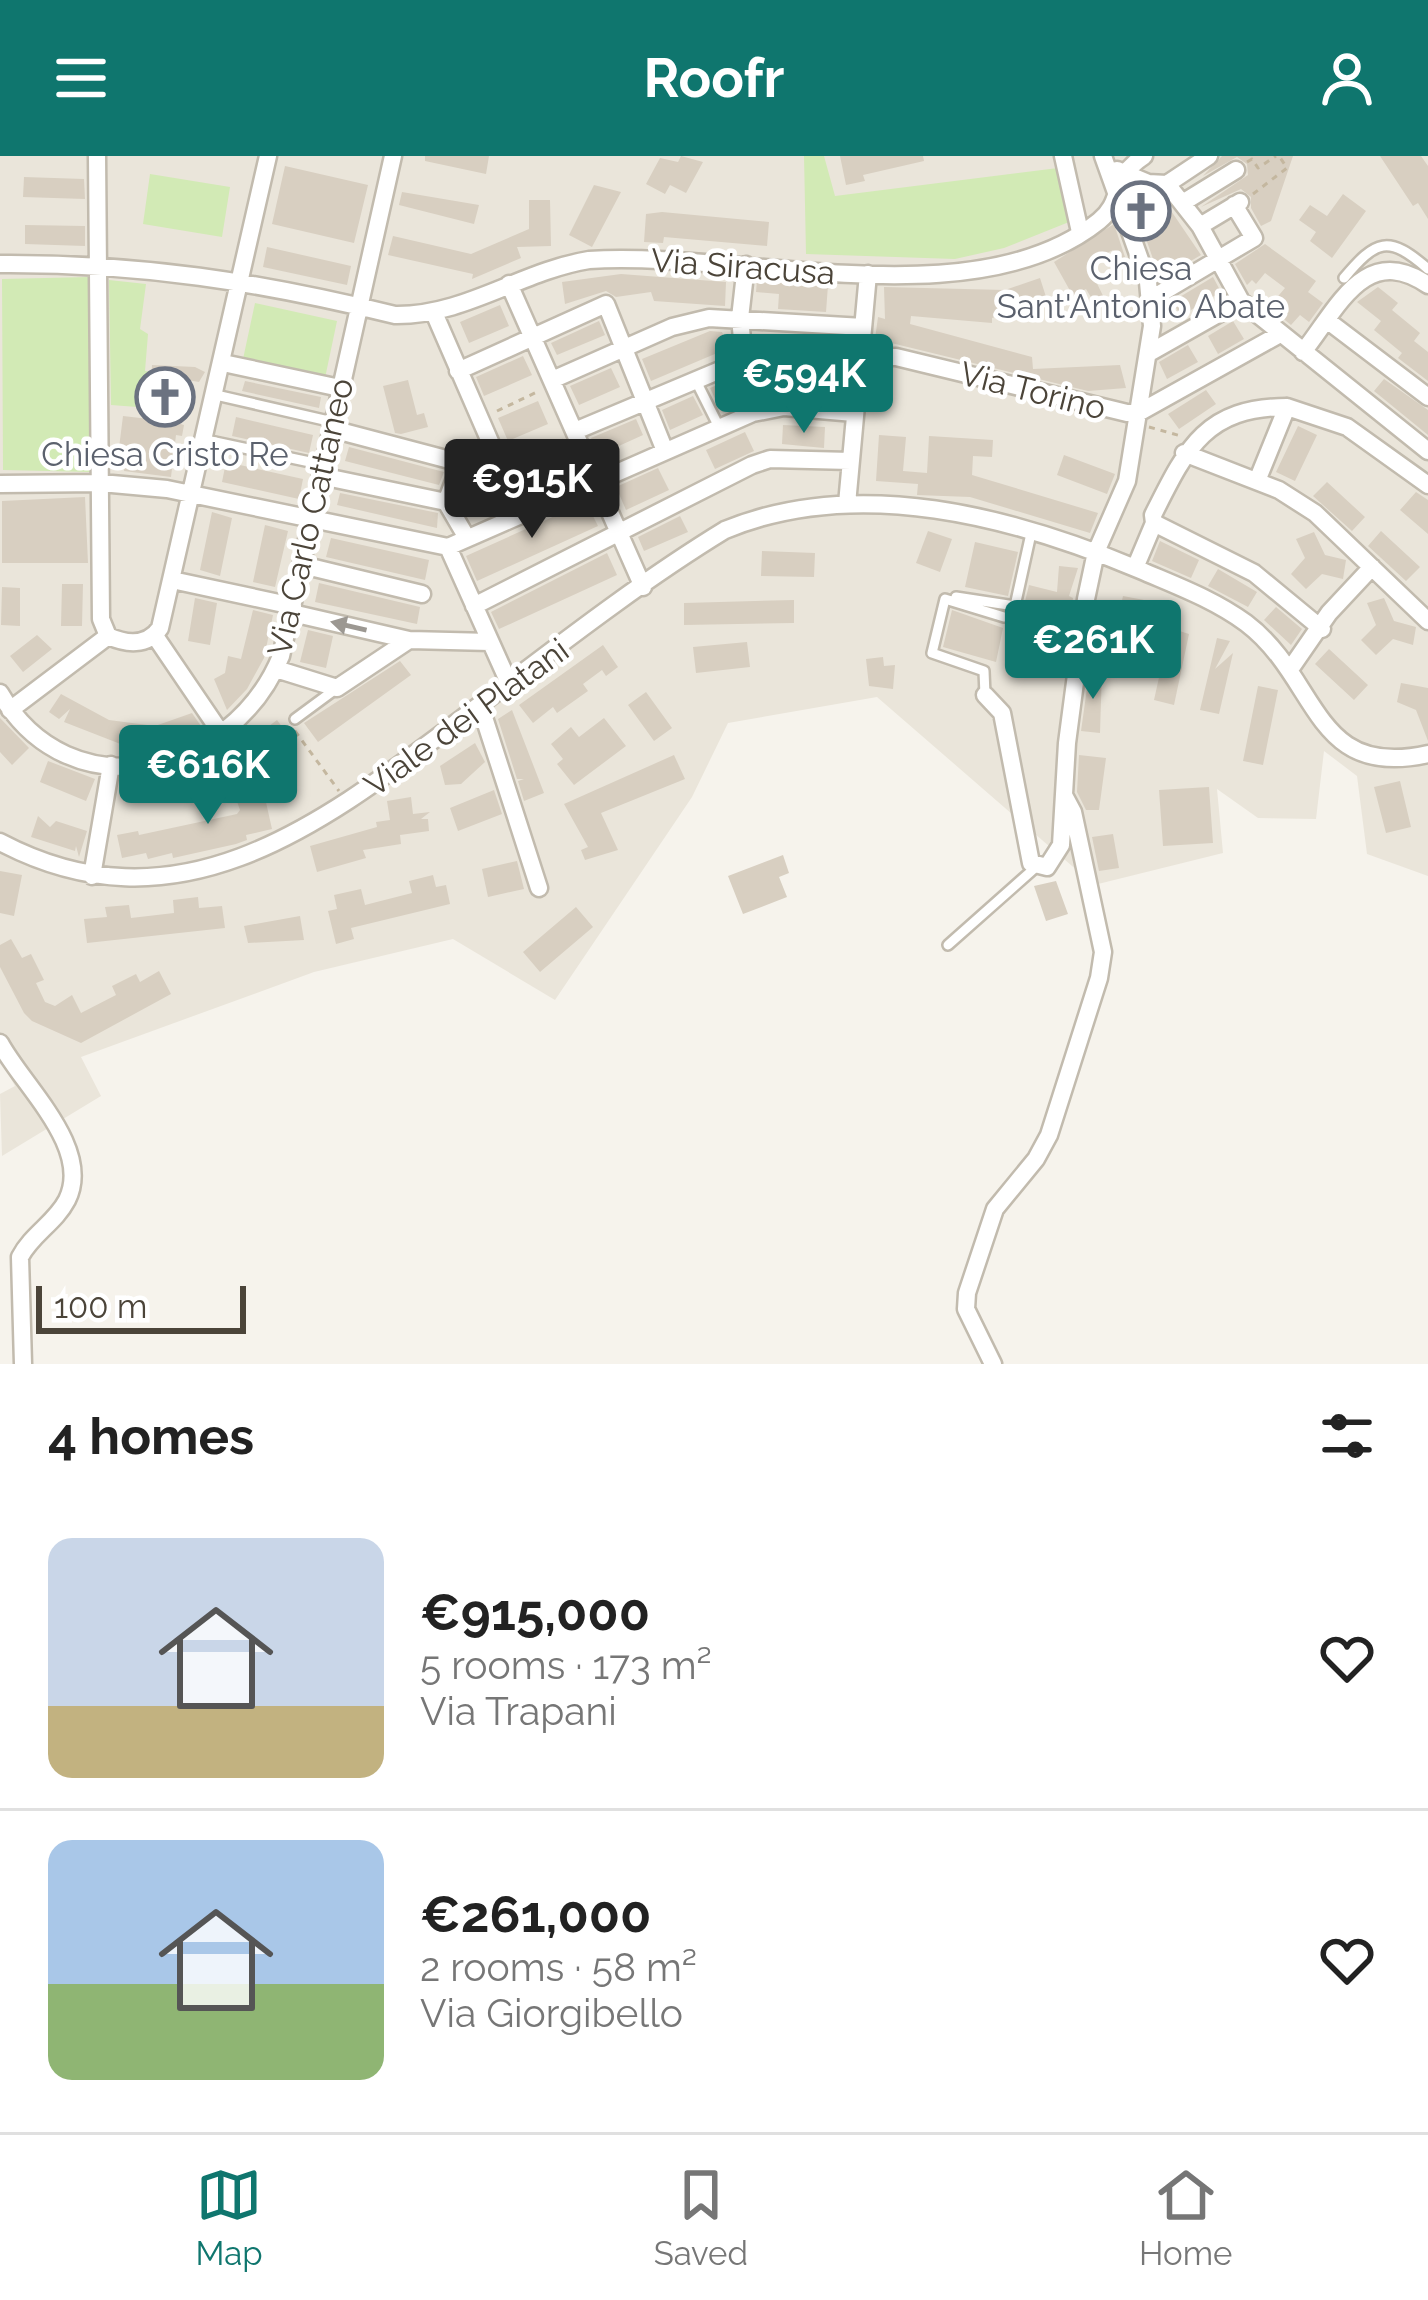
<!DOCTYPE html>
<meta charset="utf-8">
<style>
:root{--surface:#fff;--page:#f2f2f2;--text:#222;--muted:#767676;--line:#e0e0e0;--accent:#0f766e}
body{margin:0;font-family:Raleway,sans-serif;background:var(--page);color:var(--text);height:100vh;display:flex;flex-direction:column;font-size:45px;white-space:nowrap}
*{box-sizing:border-box;margin:0}
p{font-size:39px;color:var(--muted)}
.icon{flex:none;width:66px;height:66px;fill:none;stroke:currentColor;stroke-width:2;stroke-linecap:round;stroke-linejoin:round}
.map{position:relative;height:1208px;overflow:hidden}
.details{display:flex;flex-direction:column;background:var(--surface);flex:1}
.details>*{flex:none}
.scale{position:absolute;left:36px;bottom:30px;width:210px;box-sizing:border-box;padding-left:12px;border:6px solid #4b4439;border-top:0;font-size:33px;line-height:42px;white-space:nowrap;color:#4b4439;-webkit-text-stroke:9px #fff;paint-order:stroke}
.price{position:absolute;translate:-50% -102px;padding:0 27px;border-radius:12px;background:var(--accent);color:#fff;font-size:39px;line-height:78px;filter:drop-shadow(0 3px 6px #0008)}
.price::after{content:'';position:absolute;left:50%;top:72px;width:36px;height:27px;margin-left:-18px;background:inherit;clip-path:polygon(0 0,100% 0,50% 100%)}
.price.on{background:#222;color:#fff}
ul{padding:0;list-style:none}
li{display:flex;align-items:center;gap:36px;height:300px;padding:0 48px}
li+li{border-top:3px solid var(--line)}
li span{display:grid;place-items:center;flex:none;width:336px;height:240px;border-radius:24px;color:#555}
li>.icon{margin-inline-start:auto}
span .icon{width:144px;height:144px;fill:#fffc;stroke-width:1}
li b{font-size:51px}
h2{display:flex;justify-content:space-between;align-items:center;height:144px;padding:0 48px;font-size:51px}
header{display:flex;justify-content:space-between;align-items:center;height:156px;padding:0 48px;background:var(--accent);color:#fff;font-size:54px;font-weight:700}
.tabs{display:flex;justify-content:space-around;align-items:center;height:168px;border-top:3px solid var(--line);background:var(--surface);font-size:33px;color:var(--muted)}
.tabs a{display:grid;justify-items:center;gap:6px}
.tabs .on{color:var(--accent)}
.map>svg:first-child{display:block}
.residential{fill:#eae5da}
.green{fill:#d2eab5}
.building{fill:#d8cfc1}
.lines{fill:none;stroke-linecap:round;stroke-linejoin:round}
.lane-casing{stroke:#c2bbae;stroke-width:14}
.street-casing{stroke:#c2bbae;stroke-width:21}
.path{stroke:#c4b79f;stroke-width:3;stroke-dasharray:6 6;stroke-linecap:butt}
.lane{stroke:#fff;stroke-width:9}
.street{stroke:#fff;stroke-width:16}
.oneway{fill:#9c9892}
.labels{text-anchor:middle;stroke-width:9;stroke-linejoin:round;paint-order:stroke}
.street-label{font-size:33px;fill:#4b4439;stroke:#fff}
.worship-label{font-size:33px;fill:#5b616d;stroke:#fff}
</style>
<header><svg class="icon" aria-label="menu" viewBox="0 0 24 24"><path d="M4 6h16M4 12h16M4 18h16"/></svg>Roofr<svg class="icon" aria-label="person" viewBox="0 0 24 24"><circle cx="12" cy="8" r="4"/><path d="M4 21q1-7 8-7t8 7"/></svg></header>
<div class="map">
<svg width="1428" height="1208" viewBox="0 0 1428 1208">
<rect width="100%" height="100%" fill="#f6f3ec"/>
<!-- residential -->
<path class="residential" d="M0,0H1428V720L1367,698L1357,620L1324,595L1316,663L1258,662L1217,633L1223,697L1094,729L877,541L728,567L692,641L555,844L453,783L314,816L81,901L101,940L2,1000L0,938L15,930L0,903Z"/>
<!-- green -->
<path class="green" d="M804,0H824L835,40L1058,12L1069,66L1004,92L955,103L806,98Z
M150,18L230,31L222,81L143,68Z
M89,121L91,316L3,314L2,123Z
M109,124L146,128L140,173L148,178L145,215L152,216L150,252L111,249Z
M255,147L337,165L325,222L243,203Z"/>
<!-- building -->
<path class="building" d="M425,0H489L486,18L425,5Z
M681,0L703,6L686,37L670,29L665,38L646,28L660,2L678,6Z
M840,0H923L924,5L863,19L865,25L846,29Z
M1222,0H1293L1271,65L1261,70L1251,52V41L1241,33L1201,51L1248,19L1247,8L1237,1L1203,20Z
M1380,0H1421L1428,10V63L1418,47L1413,50Z
M285,10L368,29L354,87L272,68Z
M24,21L84,23L85,43L23,41Z
M594,29L621,36L592,91L569,79Z
M402,36L479,49L474,68L399,49Z
M1343,38L1366,55L1332,102L1310,85L1316,76L1299,64L1310,49L1327,60Z
M1151,40H1161L1201,99L1160,123L1135,51Z
M529,44H550L551,90L517,91L521,102L472,123L473,118L388,99L393,80L471,98L529,73Z
M662,56L769,66L767,90L664,81L663,87L644,86L646,58Z
M1114,68L1125,101L1119,104L1113,94L1087,107L1107,148L1098,153L1086,133L1073,140L1054,106Z
M25,69L85,70V90L25,88Z
M1265,88L1316,125L1308,136L1323,147L1309,166L1300,159L1291,169L1269,151L1285,132L1265,117L1256,128L1252,124L1247,129L1235,108Z
M267,91L351,110L347,129L263,111Z
M621,118L726,126L725,150L654,145L651,136L616,141L606,135L565,148L562,126Z
M1213,121L1221,136L1181,160L1175,150L1164,157L1163,151Z
M1040,122L1047,144L992,162V167L911,160L910,168L1032,201L1033,213L1120,209L1126,232L1088,235L875,183L878,161L885,163L884,131L1005,134Z
M757,124L828,129L826,156L778,153L779,138L756,136Z
M1378,131L1398,147L1392,154L1420,177L1414,185L1428,196V225L1398,202L1402,197L1374,174L1381,165L1357,146Z
M500,149L509,170L469,187L460,166Z
M599,165L605,179L557,199L551,187Z
M1233,165L1244,183L1218,198L1208,180Z
M710,175L722,176L729,192L651,225L642,203Z
M762,178L848,183L847,197L761,192Z
M1188,189L1198,206L1167,223L1159,206Z
M523,200L532,219L484,240L476,221Z
M152,209L195,211L205,216L199,226L181,223L177,267L184,269L182,280L176,279L171,321L124,315L127,293L119,292L123,260L149,263Z
M611,212L620,231L579,249L570,230Z
M739,220L748,240L720,253L710,232Z
M788,220L831,224L829,242L787,238Z
M1384,223L1428,254V279L1374,235Z
M408,224L417,259L424,257L428,271L401,278L395,277L383,230Z
M245,225L321,241L319,252L242,235Z
M1206,234L1216,248L1179,273L1168,258Z
M693,240L703,259L670,274L662,254Z
M538,245L548,268L508,285L498,262Z
M236,261L313,279L309,297L232,280Z
M636,263L643,279L599,299L591,282Z
M783,269L825,271L824,292L782,288Z
M1298,270L1317,279L1295,325L1276,316Z
M745,276L754,295L715,313L706,294Z
M879,279L906,281L903,315L927,317L929,280L993,284L992,301L973,300L972,319L1098,357L1090,377L970,341L917,339L918,328L876,325Z
M349,291L444,316L439,329L345,305Z
M564,292L575,318L527,338L516,313Z
M1064,299L1115,318L1107,338L1057,319Z
M226,306L303,323L299,343L222,326Z
M658,312L669,334L626,354L616,331Z
M494,326L503,347L475,360L465,340Z
M1327,326L1365,361L1352,375L1313,340Z
M1416,336L1428,344V378L1400,354Z
M340,337L438,357L437,372L337,349Z
M85,341L88,407H2V345Z
M586,346L598,370L477,425L466,400Z
M212,356L232,362L220,420L200,414Z
M680,360L688,376L644,395L638,381Z
M265,369L288,375L275,431L253,426Z
M928,375L952,383L940,416L916,407Z
M1381,375L1420,411L1406,425L1368,390Z
M1314,376L1325,399L1346,404L1343,423L1322,418L1306,433L1291,418L1305,402L1296,383Z
M331,382L429,404L425,424L326,401Z
M1160,385L1199,404L1191,422L1152,405Z
M975,386L1018,396L1008,440L965,431Z
M762,395L815,397L814,421L761,420Z
M607,397L617,419L499,473L491,456Z
M1059,410L1078,412L1069,440L1073,442L1067,486L1054,484L1055,471L1020,466L1029,429L1057,436Z
M1218,413L1257,436L1248,451L1208,430Z
M319,427L420,451L417,468L315,446Z
M62,428H83L82,470H61Z
M2,431L20,432V470L1,469Z
M1123,440L1144,444L1128,517L1107,512Z
M195,442L217,447L210,489L188,485Z
M1384,442L1394,465L1416,471L1413,489L1393,483L1376,499L1361,484L1376,469L1367,447Z
M794,444V467L684,469V447Z
M1276,451L1302,473L1291,489L1264,464Z
M253,454L273,459L264,502L247,533L227,554L214,523L225,517L228,500L241,503Z
M952,454L1003,472L996,506L943,491Z
M1170,472L1189,478L1174,549L1154,544Z
M308,474L333,480L326,512L300,506Z
M37,479L52,493L23,516L10,500Z
M1217,482L1230,485L1215,513L1233,497L1219,558L1200,554Z
M747,486L750,511L696,517L693,491Z
M603,489L618,511L606,520L602,514L583,528L588,535L557,557L553,551L533,567L519,549Z
M1329,493L1368,529L1354,544L1315,508Z
M883,501L884,510L895,509L893,533L869,530L866,503Z
M400,505L411,519L318,586L304,567Z
M1090,511L1102,513L1100,577L1081,575Z
M1401,527L1428,532V585L1416,554L1397,546Z
M1258,530L1278,534L1263,609L1243,605Z
M646,536L672,572L654,585L628,549Z
M61,538L109,564L155,570L192,557L203,573L171,586L164,571V587L123,589L64,566L70,553L59,563L49,556Z
M512,554L544,637L524,645L518,625L524,623H517L498,563Z
M0,562L29,592L12,609L0,596Z
M604,562L626,590L574,629L557,608L563,603L551,588L571,571L579,581Z
M277,564L288,579L252,605L241,591Z
M475,587L485,606L461,628L445,629L440,610Z
M674,599L685,623L601,657L618,694L585,704L581,694L588,691L564,648Z
M1079,599L1106,602L1099,654H1086L1077,636Z
M226,603L234,618L196,638L188,621Z
M48,605L95,623L86,645L40,626Z
M281,613L284,625L263,633L272,673L246,679L247,684L236,688L173,702L172,697L148,703L146,697L122,702L117,679L138,675L139,679L237,658L240,654L233,634Z
M165,625L166,644L123,645V627Z
M1400,625L1411,671L1386,677L1374,631Z
M1209,631L1213,687L1163,690L1159,634Z
M494,634L502,658L458,675L450,652Z
M411,641L413,658L430,656L421,663H428L429,675L400,679L401,688L363,694L366,702L317,716L310,690L377,671L376,666L390,664L387,645Z
M38,660L50,671L56,665L87,675L79,701L76,690L75,695L31,681Z
M1113,678L1119,712L1099,715L1092,681Z
M783,699L789,717L779,721L787,741L743,758L728,720Z
M517,705L524,733L488,741L482,713Z
M0,715L22,719L14,760L0,757Z
M433,719L436,731L446,729L450,748L351,772L354,783L336,788L328,755L337,753L334,739L361,733L365,749L412,737L409,725Z
M1056,725L1068,758L1046,765L1034,730Z
M198,741L199,752L222,750L225,772L87,787L84,763L107,761L105,751L129,749L131,762L174,757L173,744Z
M576,751L593,771L540,816L523,796Z
M300,760L304,784L248,787L244,770Z
M11,783L22,802L31,798L44,824L36,827L45,846L55,850L72,839L81,857L116,839L112,830L136,818L140,826L159,815L171,838L81,887L32,865L24,857L0,811V789Z"/>
<g class="lines">
<!-- lane casing -->
<g class="lane-casing">
<path id="lane" d="M1344,122C1376,84 1388,78 1428,113
M695,223L719,271
M216,239L333,266
M206,284L324,309
M956,441L1015,450L1032,373
M985,539L984,515L932,497L945,443L1004,461
M295,563L337,532
M948,789L1036,711"/>
</g>
<!-- street casing -->
<g class="street-casing">
<path id="street" d="M97,0L101,463L108,480C126,488 147,491 160,472L268,0
M1063,0L1080,76
M1117,14L1148,27L1167,28
M1167,28L1200,70L1241,145L1428,295
M1167,28L1209,0
M1184,46L1236,14
M1200,70L1240,46
M0,108C140,107 260,126 395,159C465,160 521,115 589,104C738,94 975,165 1099,65C1125,44 1109,23 1144,0
M509,128L643,431
M1151,143L1254,82L1234,49
M435,159L515,343
M1328,165L1428,241
M1303,196C1338,152 1365,86 1428,129
M1149,197L1241,145
M744,204L740,162L746,109
M223,207L340,232
M458,215L606,148L665,295
M552,224L672,171L709,162L863,171
M1287,251L1347,271L1428,329
M332,273L461,307
M575,275L744,204L859,213L884,201H896L1127,257L1140,256L1280,178
M1184,297L1279,334L1315,357L1428,465
M321,320L446,346L467,382
M1257,325L1287,251C1205,251 1186,293 1153,359L1154,367L1254,417L1322,473
M0,328L101,327L167,333L448,391L753,257L784,251L854,257
M446,346L461,307L491,293
M847,348L868,118
M448,391L509,527
M302,409L422,438
M1135,412L1154,367
M172,424L293,450
M474,450L752,309L770,303L851,305
M292,457L409,484L490,486
M155,480L223,580
M1291,512L1329,457L1372,411
M276,513L337,532L409,484
M0,537C69,657 232,620 281,500L393,0
M985,539L1002,557L1031,707L1047,711L1061,689L1067,587L1086,443L1096,396L1127,325L1152,170L1148,126L1103,0
M480,549L539,732
M10,554L108,480
M0,686C180,781 324,666 464,561C549,497 635,429 725,374C858,319 1014,361 1140,414C1177,430 1213,443 1246,467C1320,523 1312,624 1428,598
M92,720L111,609
M0,887C23,930 93,992 67,1044C55,1067 32,1078 20,1101L23,1208
M993,1208L966,1153L967,1137L995,1053L1036,1003L1049,979L1099,822L1103,796L1073,656L1065,641"/>
</g>
<!-- path -->
<path class="path" d="M1247,6L1252,3L1258,12L1276,0
M1253,38L1287,12L1279,0
M497,255L537,236
M1149,271L1181,280
M517,305L563,284
M295,575L339,635"/>
<!-- lane -->
<use href="#lane" class="lane"/>
<!-- street -->
<use href="#street" class="street"/>
</g>
<!-- one-way arrows -->
<defs><path id="oneway-solid" d="M-6-.8H1V-3.2L6.5 0L1 3.2V.8H-6Z" transform="scale(3)"/></defs>
<use class="oneway" href="#oneway-solid" transform="translate(349 470) rotate(-167)"/>
<!-- icons -->
<defs>
<g id="church-ring" transform="scale(3)"><circle r="9.5" fill="#fff" stroke="#6b7280" stroke-width="1.5"/><path d="M-1.2-6h2.4v3.5h3.3v2.4h-3.3V6h-2.4V-.1h-3.3v-2.4h3.3Z" fill="#6b7280"/></g>
</defs>
<g fill-rule="evenodd">
<use href="#church-ring" x="1141" y="55"/>
<use href="#church-ring" x="165" y="241"/>
</g>
<g class="labels">
<!-- street labels -->
<g class="street-label">
<text transform="translate(743 110) rotate(4)" y="12">Via Siracusa</text>
<text transform="translate(1033 234) rotate(14)" y="12">Via Torino</text>
<text transform="translate(310 361) rotate(-77)" y="12">Via Carlo Cattaneo</text>
<text transform="translate(466 561) rotate(-36)" y="12">Viale dei Platani</text>
</g>
<!-- worship labels -->
<g class="worship-label">
<text x="1141" y="124">Chiesa<tspan x="1141" dy="38">Sant'Antonio Abate</tspan></text>
<text x="165" y="310">Chiesa Cristo Re</text>
</g>
</g>
</svg>
<div class="scale">100 m</div>
<b class="price" style="left:804px;top:280px">€594K</b>
<b class="price on" style="left:532px;top:385px">€915K</b>
<b class="price" style="left:1093px;top:546px">€261K</b>
<b class="price" style="left:208px;top:671px">€616K</b>
</div>
<section class="details">
<h2>4 homes<svg class="icon" aria-label="filters" viewBox="0 0 24 24"><path d="M4 7h16M4 17h16"/><circle cx="9" cy="7" r="2"/><circle cx="15" cy="17" r="2"/></svg></h2>
<ul>
<li><span style="background:linear-gradient(#c9d6e8 70%,#c2b280 0)"><svg class="icon" aria-label="home" viewBox="0 0 24 24"><path d="M3 11l9-7 9 7M6 9v11h12V9"/></svg></span><div><b>€915,000</b><p>5 rooms · 173 m²</p><p>Via Trapani</p></div><svg class="icon" aria-label="heart" viewBox="0 0 24 24"><path d="M12 20l-8-8c-3-5 5-10 8-4 3-6 11-1 8 4z"/></svg></li>
<li><span style="background:linear-gradient(#a9c7e8 60%,#8fb573 0)"><svg class="icon" aria-label="home" viewBox="0 0 24 24"><path d="M3 11l9-7 9 7M6 9v11h12V9"/></svg></span><div><b>€261,000</b><p>2 rooms · 58 m²</p><p>Via Giorgibello</p></div><svg class="icon" aria-label="heart" viewBox="0 0 24 24"><path d="M12 20l-8-8c-3-5 5-10 8-4 3-6 11-1 8 4z"/></svg></li>
</ul>
</section>
<nav class="tabs">
<a class="on"><svg class="icon" aria-label="map" viewBox="0 0 24 24"><path d="M3 6l6-2 6 2 6-2v14l-6 2-6-2-6 2zM9 4v14M15 6v14"/></svg>Map</a>
<a><svg class="icon" aria-label="saved" viewBox="0 0 24 24"><path d="M7 4h10v16l-5-4-5 4z"/></svg>Saved</a>
<a><svg class="icon" aria-label="home" viewBox="0 0 24 24"><path d="M3 11l9-7 9 7M6 9v11h12V9"/></svg>Home</a>
</nav>
